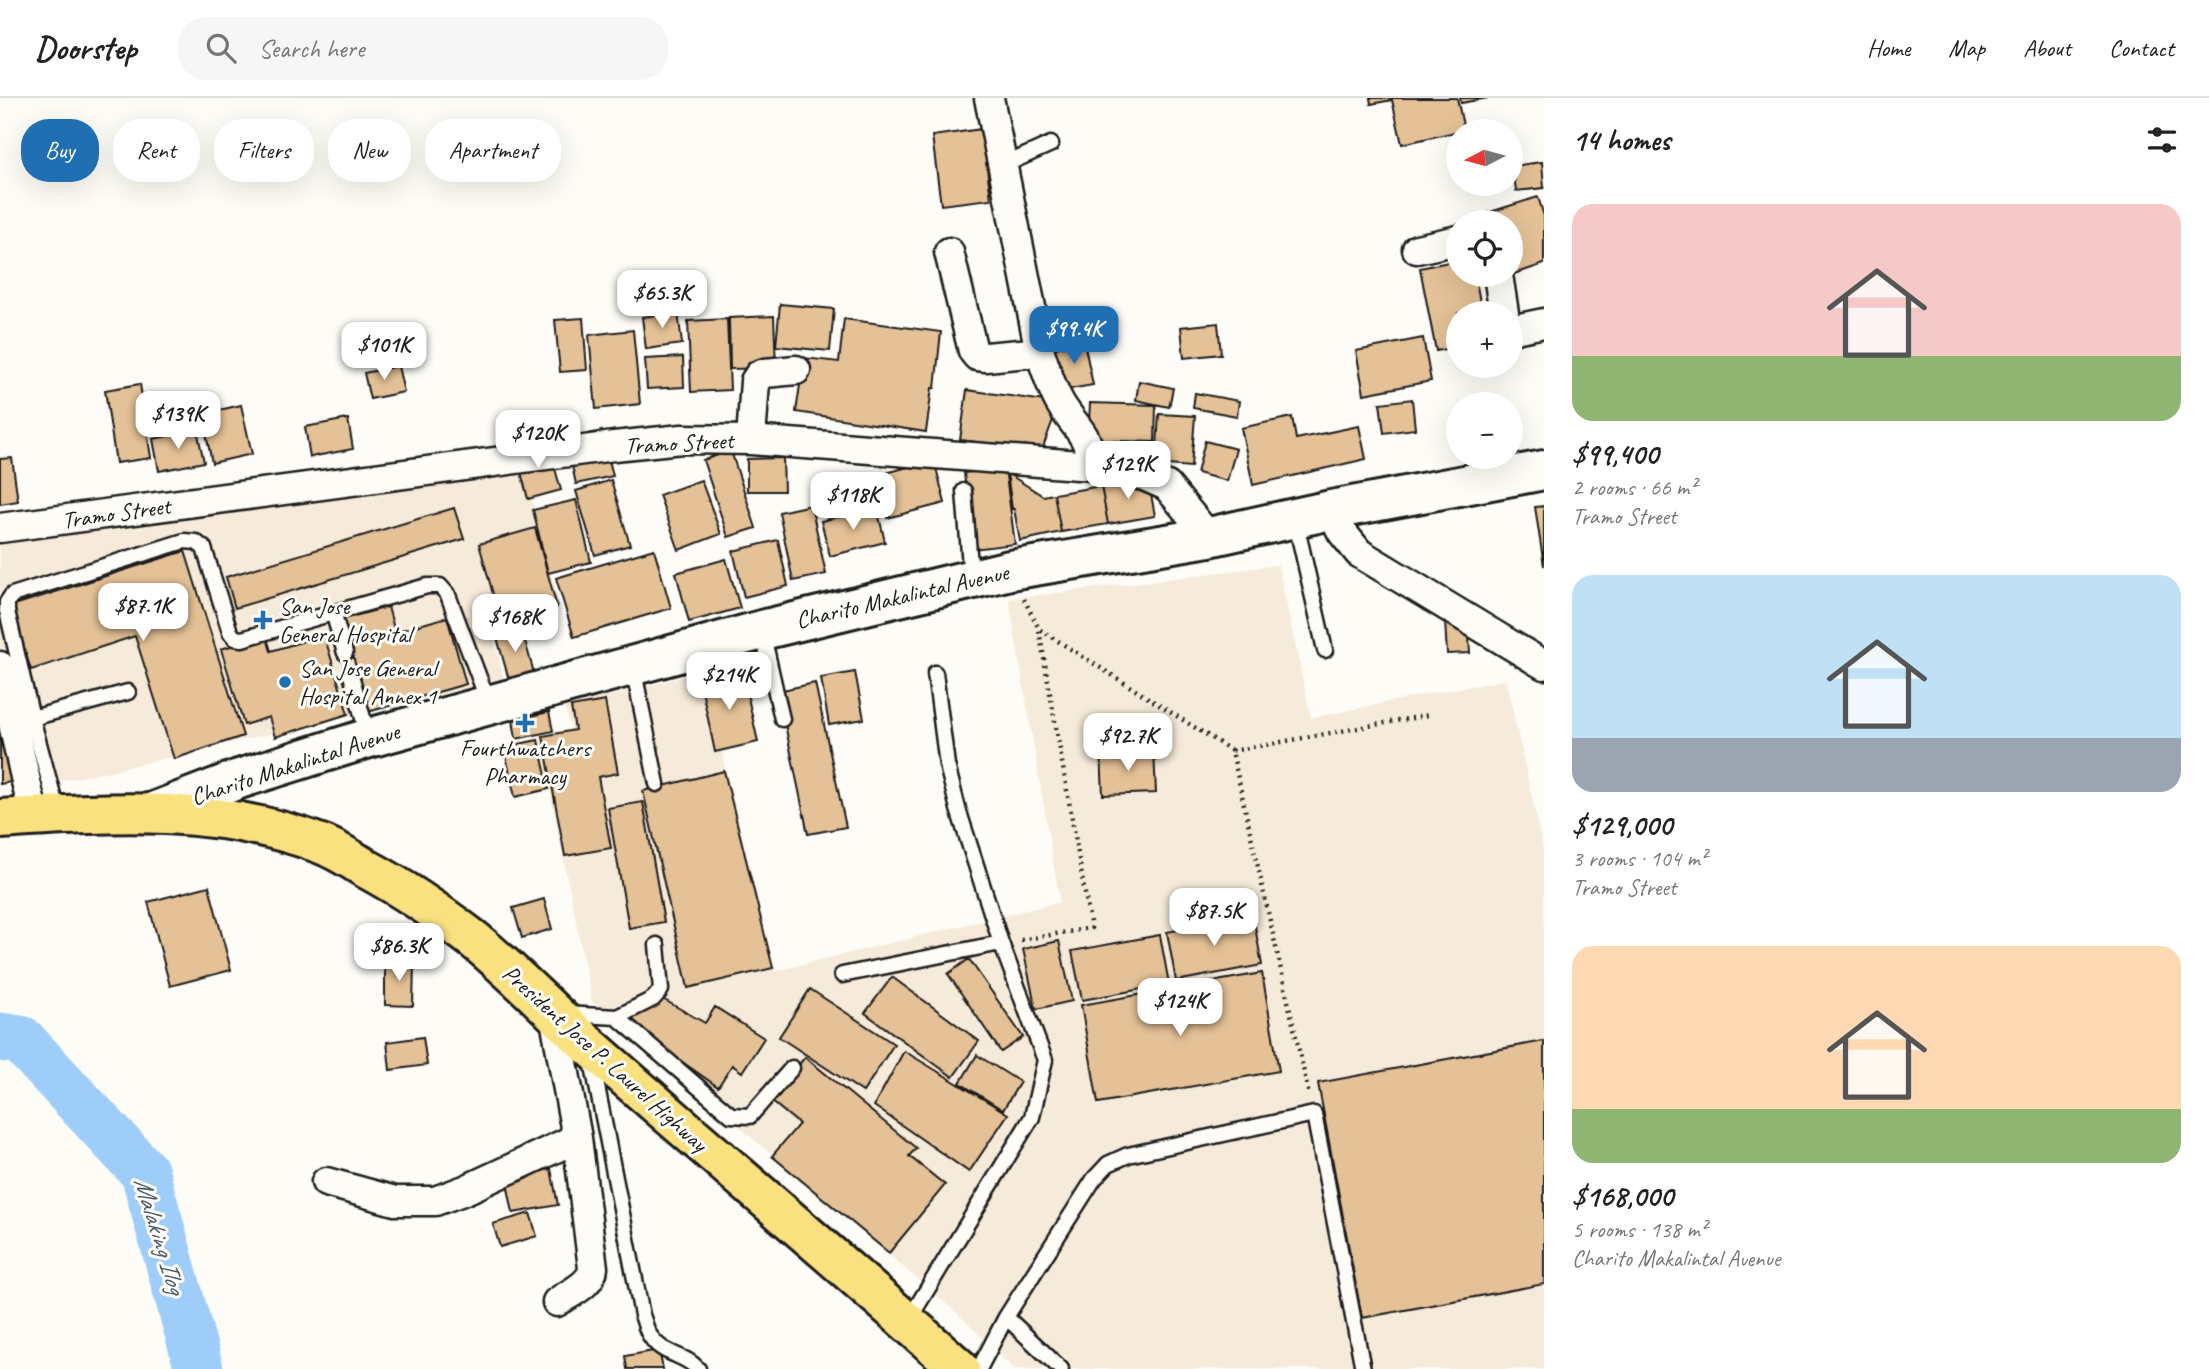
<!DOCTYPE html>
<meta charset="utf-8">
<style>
:root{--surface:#fff;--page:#f6f6f6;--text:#222;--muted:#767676;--line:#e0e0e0;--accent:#1f6fb2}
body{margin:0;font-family:Caveat,sans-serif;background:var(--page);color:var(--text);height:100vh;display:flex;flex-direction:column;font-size:26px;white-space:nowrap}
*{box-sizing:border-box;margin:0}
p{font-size:23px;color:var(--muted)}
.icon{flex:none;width:38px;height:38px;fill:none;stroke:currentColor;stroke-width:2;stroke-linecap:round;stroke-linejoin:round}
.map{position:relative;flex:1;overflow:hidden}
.side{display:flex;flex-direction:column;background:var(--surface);width:665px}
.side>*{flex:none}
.banner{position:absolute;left:21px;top:21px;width:665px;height:63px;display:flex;gap:14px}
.needle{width:46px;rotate:264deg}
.tools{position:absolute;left:1446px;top:21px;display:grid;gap:14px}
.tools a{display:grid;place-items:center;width:77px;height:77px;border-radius:50%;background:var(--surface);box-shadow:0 7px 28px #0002;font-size:35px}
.price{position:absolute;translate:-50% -60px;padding:0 16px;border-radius:14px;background:#fff;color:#222;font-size:23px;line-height:46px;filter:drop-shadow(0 2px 4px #0008)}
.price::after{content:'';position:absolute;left:50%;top:42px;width:21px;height:16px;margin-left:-10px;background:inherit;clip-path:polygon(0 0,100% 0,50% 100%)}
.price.on{background:var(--accent);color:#fff}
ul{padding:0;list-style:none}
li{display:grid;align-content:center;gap:14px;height:371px;padding:0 28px}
li span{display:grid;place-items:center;height:217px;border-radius:21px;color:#555}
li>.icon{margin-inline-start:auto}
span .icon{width:126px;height:126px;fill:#fffc;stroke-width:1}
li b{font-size:30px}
h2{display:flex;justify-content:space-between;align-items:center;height:84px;padding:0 28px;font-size:30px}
.tag{padding:0 24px;border-radius:28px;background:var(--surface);box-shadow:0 7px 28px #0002;font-size:24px;line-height:63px}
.tag.on{background:var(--accent);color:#fff}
header{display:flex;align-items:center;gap:42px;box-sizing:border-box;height:98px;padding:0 35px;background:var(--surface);border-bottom:2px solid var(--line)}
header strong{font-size:33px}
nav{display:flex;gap:38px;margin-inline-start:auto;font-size:24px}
.search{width:490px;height:63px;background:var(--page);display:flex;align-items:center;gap:18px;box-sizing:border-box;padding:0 24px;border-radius:28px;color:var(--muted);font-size:26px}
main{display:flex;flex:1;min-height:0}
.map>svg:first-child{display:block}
.built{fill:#f6eada}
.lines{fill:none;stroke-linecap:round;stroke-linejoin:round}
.river{stroke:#9ecdf9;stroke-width:49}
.building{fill:#e4c196;stroke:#1c1c1c;stroke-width:2}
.lane-casing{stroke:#1c1c1c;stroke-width:19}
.street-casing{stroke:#1c1c1c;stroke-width:33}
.secondary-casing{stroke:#1c1c1c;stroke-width:44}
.highway-casing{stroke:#1c1c1c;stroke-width:44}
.path{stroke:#1c1c1c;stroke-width:4.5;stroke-dasharray:2 5;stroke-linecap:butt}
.lane{stroke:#fdfcf7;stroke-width:14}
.street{stroke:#fdfcf7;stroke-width:28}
.secondary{stroke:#fdfcf7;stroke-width:38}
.highway{stroke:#fae180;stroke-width:38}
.poi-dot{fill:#1f6fb2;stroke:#fdfcf7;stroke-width:2.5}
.labels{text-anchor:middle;stroke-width:6;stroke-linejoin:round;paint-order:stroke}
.street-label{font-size:24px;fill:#1c1c1c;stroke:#fdfcf7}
.poi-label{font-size:24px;fill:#1c1c1c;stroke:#fdfcf7;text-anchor:start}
.water-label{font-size:26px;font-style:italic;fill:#4a5a69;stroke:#fdfcf7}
</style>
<header>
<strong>Doorstep</strong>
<div class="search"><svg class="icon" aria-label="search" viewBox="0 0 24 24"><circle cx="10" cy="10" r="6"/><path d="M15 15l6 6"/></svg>Search here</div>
<nav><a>Home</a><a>Map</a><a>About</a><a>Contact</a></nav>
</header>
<main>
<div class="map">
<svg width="1544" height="1271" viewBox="0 0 1544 1271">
<rect width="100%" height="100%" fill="#fdfcf7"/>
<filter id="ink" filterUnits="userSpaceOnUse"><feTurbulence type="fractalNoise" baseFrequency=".0143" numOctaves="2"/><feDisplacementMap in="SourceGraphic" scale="14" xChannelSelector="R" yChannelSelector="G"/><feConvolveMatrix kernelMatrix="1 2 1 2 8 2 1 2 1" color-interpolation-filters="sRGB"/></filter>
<g filter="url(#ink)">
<!-- built -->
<path class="built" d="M523,366L561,514L492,531L504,582L105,674L28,689L0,548V443Z
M1278,467L1311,620L1427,596L1506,582L1544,755V1271H1014L957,1215L592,903L539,638L571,631L564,609L702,574L775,873L1060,804L1009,501Z"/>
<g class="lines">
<!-- river -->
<path class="river" d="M0,939L21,942L145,1075L199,1271"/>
</g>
<!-- building -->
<path class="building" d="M1370,0H1457L1464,32L1402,46L1392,2L1371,6Z
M1460,0H1488L1461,5Z
M982,31L991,101L941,107L932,38Z
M1542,64L1544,90L1516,93L1513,68Z
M1538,99L1544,118V166L1508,178L1510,177V124H1490L1487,115Z
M1458,162V177H1475L1482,215H1458V249L1436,253L1420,170Z
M780,206L834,211L830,253L776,248Z
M678,214L682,246L646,251L642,219Z
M774,218L776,270L730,271L729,220Z
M583,220L587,272L560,274L555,222Z
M727,221L730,292L691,294L688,223Z
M844,221L941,234L935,290H932L926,334L796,314L804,260L839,264Z
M1218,225L1221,256L1184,260L1181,229Z
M633,232L640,306L596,311L589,237Z
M1423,240L1431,283L1364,296L1356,253Z
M1084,244L1093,287L1064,292L1055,250Z
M683,259L684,289L647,291L645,261Z
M398,268L404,294L370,301L364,275Z
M1139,283L1173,290L1169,309L1136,302Z
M140,286L151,360L116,365L105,292Z
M967,292L1059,305L1042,352L960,342Z
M1195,295L1239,303L1237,318L1193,310Z
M1412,301L1415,331L1384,335L1380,305Z
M1090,305L1156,307L1155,344L1088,342Z
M241,307L252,356L212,365L202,316Z
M1159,316L1195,318L1191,369L1156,366Z
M1292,319L1296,341L1359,328L1366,361L1253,387L1241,330Z
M348,321L353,351L310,359L305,329Z
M197,332L204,364L159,373L153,341Z
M602,333L613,378L576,386L566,341Z
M547,342L561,392L528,401L515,351Z
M1205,343L1236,351L1227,383L1197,375Z
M731,353L756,430L728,439L703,362Z
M12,360L18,403L0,406V361Z
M783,360L784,393H747V361Z
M934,362L945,405L887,420L875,378Z
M1005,370L1015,446L973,451L964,375Z
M1007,375L1043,398L1054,396L1061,434L1020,443L1014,411H1012Z
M1148,380L1155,418L1108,426L1101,388Z
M611,382L630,447L595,457L576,393Z
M701,382L721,436L679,452L659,397Z
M1101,388L1108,426L1061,434L1054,396Z
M576,402L591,464L548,475L533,412Z
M811,407L826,476L793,483L779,414Z
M1544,408V468L1535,409Z
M454,410L464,441L235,510L226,479Z
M877,410L885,444L830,458L821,423Z
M535,430L557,509L501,525L479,446Z
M778,442L788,488L744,499L733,453Z
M654,451L671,510L574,539L556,480Z
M185,453L243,638L174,661L135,538L31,572L11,508Z
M726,461L740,510L689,524L676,475Z
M388,509L395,534L447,519L466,586L368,614L343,521Z
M1468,523L1470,555L1447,556L1445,524Z
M521,529L534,575L509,582L496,536Z
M266,537L271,553L324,537L348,616L275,639L269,619L244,627L221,551Z
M742,573L758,644L715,654L700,583Z
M855,574L864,621L829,627L821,580Z
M815,585L846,729L808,736L778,593Z
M605,603L618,675L598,679L611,750L565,758L543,638L575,632L571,609Z
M549,614L553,633L516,641L513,622Z
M0,632L11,684L0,686Z
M538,642L549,691L515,699L504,649Z
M1154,653L1156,695L1103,697L1101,655Z
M724,673L773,870L688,890L643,693Z
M643,704L664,824L629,830L608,710Z
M209,788L231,872L170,888L148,804Z
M544,801L552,831L522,840L513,810Z
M1253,818L1262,867L1176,883L1167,834Z
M1160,837L1169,886L1082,902L1072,853Z
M1059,843L1072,903L1036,911L1023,851Z
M969,861L1023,939L1001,954L948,876Z
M385,863H414L413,908L385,907Z
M1262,875L1279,973L1098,1005L1081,907Z
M892,879L979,943L953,979L865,915Z
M810,891L894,946L863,994L779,939Z
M661,900L705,925L715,909L764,940L742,974L732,967L718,989L627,925Z
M423,939L427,967L390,972L387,944Z
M1544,943V1186L1362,1220L1318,985Z
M904,953L1008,1016L969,1074L874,1008Z
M977,957L1020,984L1003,1012L960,985Z
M805,959L916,1050L909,1058L945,1087L889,1155L772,1058L799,1026L770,1002Z
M551,1071L558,1107L513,1115L506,1080Z
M530,1115L537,1138L500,1149L493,1126Z
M659,1252L663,1271H627L625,1258Z"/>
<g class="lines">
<!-- lane casing -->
<g class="lane-casing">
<path id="lane" d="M1004,67L1051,46
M964,393L971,480
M1295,421L1325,552
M333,514L345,555
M762,533L782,621
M633,569L657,686
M351,577L368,638
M32,620L128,594
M58,715L32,620L7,513V504L12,497L184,443L196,444L204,450L230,534L235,540L242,541L427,488H440L448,497L489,606
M842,877L1001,845
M565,916L617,919L653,901L661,892L657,847
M617,919L731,1017L750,1018L792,970
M592,963L642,1217C645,1224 646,1233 651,1239C662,1257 685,1256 698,1271
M1006,1219L1061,1271
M908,1223L1032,1019L1045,962L1001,845L958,711L947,667L935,575
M979,1271L1006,1219L1094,1081L1108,1066L1128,1057L1314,1016L1363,1271"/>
</g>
<!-- street casing -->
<g class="street-casing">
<path id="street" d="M989,0L1040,254C1046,272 1051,289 1060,305C1077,333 1088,333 1092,368
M1417,151L1458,142
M949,154L973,253L977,258L986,259L1040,254
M1498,177L1504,215
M1510,232L1544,225
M751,342L755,283L759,277L765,275L796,272
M1331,412L1342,434L1359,455L1544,567
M0,430L614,348L682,341L751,342L1092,368L1144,378L1167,388L1209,439
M0,568L34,719
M554,916L577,1040L593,1170C592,1186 570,1195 557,1204
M326,1084L395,1103H435L465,1092L577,1040"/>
</g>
<!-- secondary casing -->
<g class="secondary-casing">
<path id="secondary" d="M153,714L239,681L369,640L762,532L1010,472L1209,439L1331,412L1544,372"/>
</g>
<!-- highway casing -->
<g class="highway-casing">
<path id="highway" d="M0,721C110,714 215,706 321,746C337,752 352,762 367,771C404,791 439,815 473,841C515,875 552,915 593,951C715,1058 839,1163 960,1271"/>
</g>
<!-- path -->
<path class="path" d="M1024,501L1039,531L1232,653L1309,997
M1232,653L1429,617
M1021,842L1091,830L1039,532"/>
<!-- lane -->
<use href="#lane" class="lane"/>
<!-- street -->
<use href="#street" class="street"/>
<!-- secondary -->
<use href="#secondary" class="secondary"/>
<!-- highway -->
<use href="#highway" class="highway"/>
</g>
</g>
<!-- markers -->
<g class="poi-dot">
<path d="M259.5 511.5h7v7h7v7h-7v7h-7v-7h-7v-7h7z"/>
<circle cx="285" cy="584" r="7"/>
<path d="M521.5 614.5h7v7h7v7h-7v7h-7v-7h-7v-7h7z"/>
</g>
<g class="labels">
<!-- street labels -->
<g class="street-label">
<text transform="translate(679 345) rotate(-3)" y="8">Tramo Street</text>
<text transform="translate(116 415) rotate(-8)" y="8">Tramo Street</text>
<text transform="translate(902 498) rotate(-13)" y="8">Charito Makalintal Avenue</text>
<text transform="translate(295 666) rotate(-18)" y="8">Charito Makalintal Avenue</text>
<text transform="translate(605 960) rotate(42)" y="8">President Jose P. Laurel Highway</text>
</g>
<!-- poi labels -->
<g class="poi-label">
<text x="279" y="516">San Jose<tspan x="279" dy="28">General Hospital</tspan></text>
<text x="299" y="578">San Jose General<tspan x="299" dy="28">Hospital Annex 1</tspan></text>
<text x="525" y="658" text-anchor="middle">Fourthwatchers<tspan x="525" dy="28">Pharmacy</tspan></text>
</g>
<!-- water labels -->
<g class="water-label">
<text transform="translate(160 1137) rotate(73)" y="9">Malaking Ilog</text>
</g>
</g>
</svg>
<div class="tools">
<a><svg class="needle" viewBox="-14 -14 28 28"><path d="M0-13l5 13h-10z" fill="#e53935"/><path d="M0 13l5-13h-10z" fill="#767676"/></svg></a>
<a><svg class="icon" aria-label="locate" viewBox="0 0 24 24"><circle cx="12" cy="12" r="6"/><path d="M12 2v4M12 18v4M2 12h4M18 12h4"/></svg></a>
<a>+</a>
<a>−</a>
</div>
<b class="price" style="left:662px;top:232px">$65.3K</b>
<b class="price on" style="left:1074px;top:268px">$99.4K</b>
<b class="price" style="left:384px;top:284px">$101K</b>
<b class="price" style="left:178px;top:353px">$139K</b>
<b class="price" style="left:538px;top:372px">$120K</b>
<b class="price" style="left:1128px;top:403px">$129K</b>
<b class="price" style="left:853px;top:434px">$118K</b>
<b class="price" style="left:143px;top:545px">$87.1K</b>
<b class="price" style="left:515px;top:556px">$168K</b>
<b class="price" style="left:729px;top:614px">$214K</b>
<b class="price" style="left:1128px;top:675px">$92.7K</b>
<b class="price" style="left:1214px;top:850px">$87.5K</b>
<b class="price" style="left:399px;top:885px">$86.3K</b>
<b class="price" style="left:1180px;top:940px">$124K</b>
<div class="banner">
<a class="tag on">Buy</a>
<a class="tag">Rent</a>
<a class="tag">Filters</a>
<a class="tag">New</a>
<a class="tag">Apartment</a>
</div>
</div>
<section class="side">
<h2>14 homes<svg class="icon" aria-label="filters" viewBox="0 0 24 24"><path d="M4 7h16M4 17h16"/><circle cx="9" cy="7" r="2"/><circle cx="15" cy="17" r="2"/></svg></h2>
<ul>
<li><span style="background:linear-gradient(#f6c9c9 70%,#8fb573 0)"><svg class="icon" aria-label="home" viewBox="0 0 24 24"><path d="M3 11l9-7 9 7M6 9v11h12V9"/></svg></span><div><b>$99,400</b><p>2 rooms · 66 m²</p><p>Tramo Street</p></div></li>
<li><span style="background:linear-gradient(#bfe0f5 75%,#9aa5b1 0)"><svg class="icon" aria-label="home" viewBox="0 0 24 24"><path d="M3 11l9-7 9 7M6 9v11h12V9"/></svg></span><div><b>$129,000</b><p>3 rooms · 104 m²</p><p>Tramo Street</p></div></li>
<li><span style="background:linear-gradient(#ffd9b3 75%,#8fb573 0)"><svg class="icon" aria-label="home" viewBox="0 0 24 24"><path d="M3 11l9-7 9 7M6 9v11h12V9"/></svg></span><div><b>$168,000</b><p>5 rooms · 138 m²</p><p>Charito Makalintal Avenue</p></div></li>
</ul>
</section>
</main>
